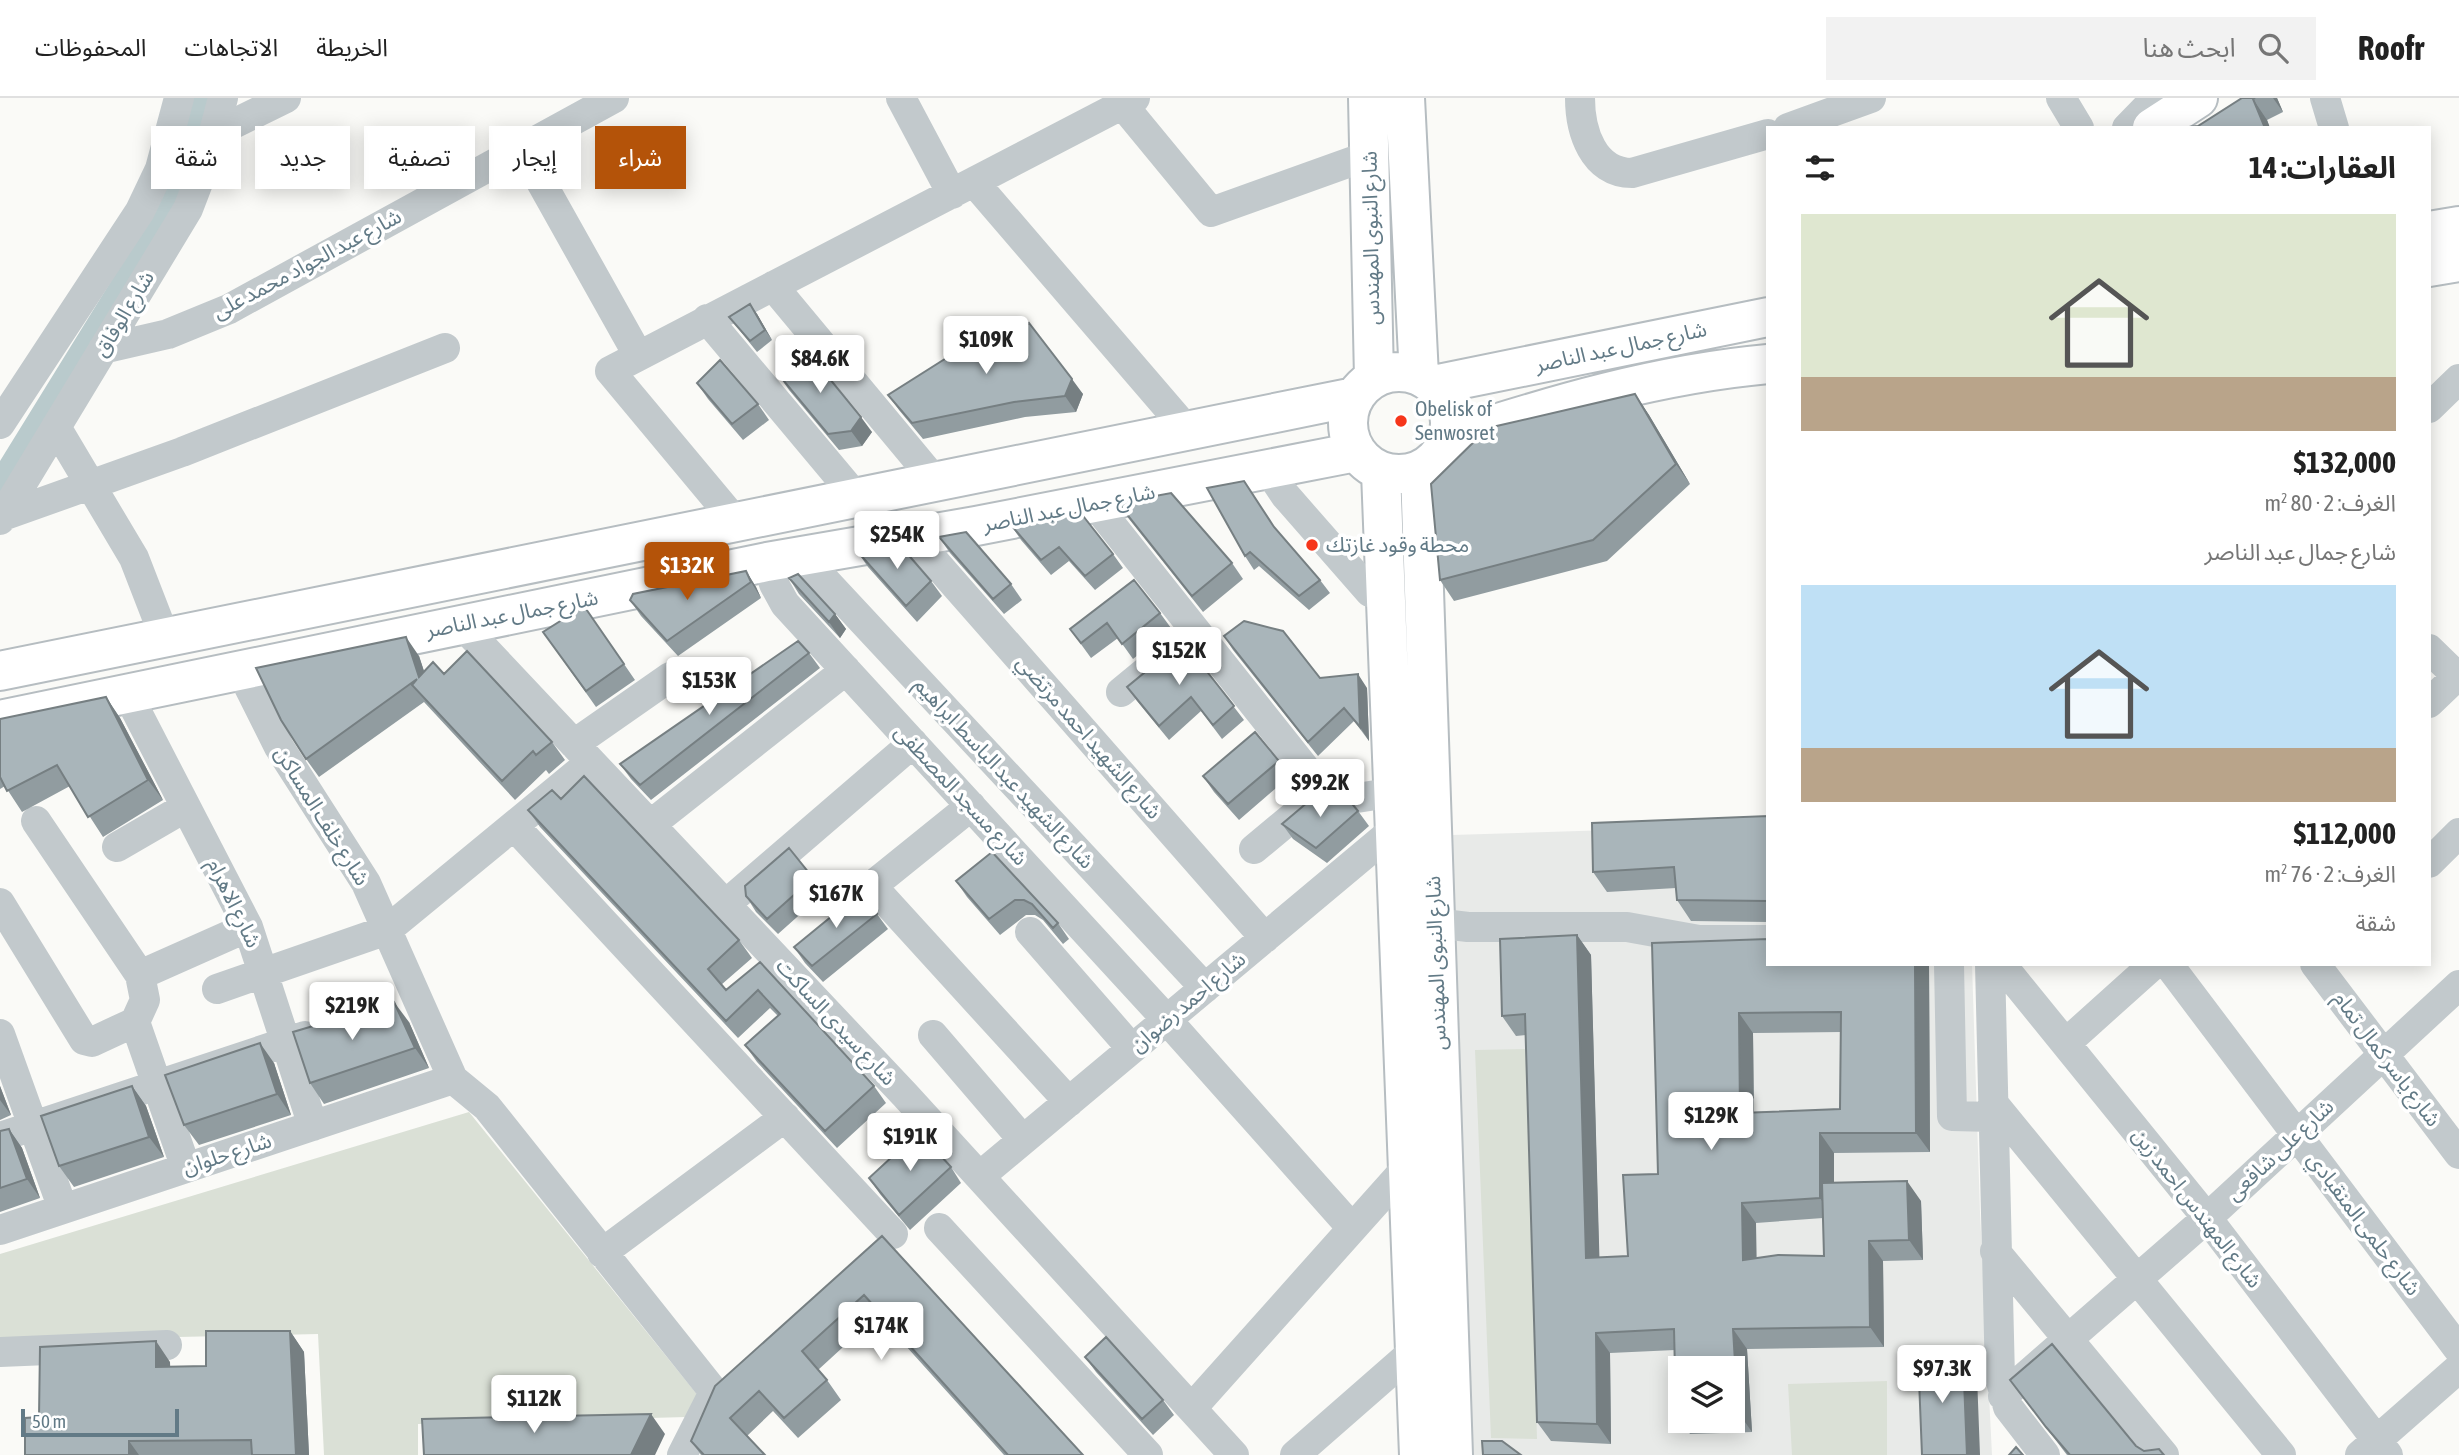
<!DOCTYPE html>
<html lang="ar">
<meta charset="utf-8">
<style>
:root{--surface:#fff;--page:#f2f2f2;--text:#222;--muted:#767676;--line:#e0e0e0;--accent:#b45309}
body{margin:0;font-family:"Asap Condensed","Noto Sans Arabic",sans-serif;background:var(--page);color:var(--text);direction:rtl;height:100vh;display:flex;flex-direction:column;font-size:26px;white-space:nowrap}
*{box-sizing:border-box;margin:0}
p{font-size:23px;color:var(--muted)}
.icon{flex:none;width:38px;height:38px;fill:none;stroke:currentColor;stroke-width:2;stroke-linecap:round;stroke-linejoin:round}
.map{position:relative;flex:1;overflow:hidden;direction:ltr}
.drawer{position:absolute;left:1766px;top:28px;width:665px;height:840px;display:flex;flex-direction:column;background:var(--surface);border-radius:0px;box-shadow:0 4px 18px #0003;direction:rtl}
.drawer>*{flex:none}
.guide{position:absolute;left:21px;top:28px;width:665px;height:63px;direction:rtl;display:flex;gap:14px}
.fabs{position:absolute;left:1668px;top:1258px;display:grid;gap:14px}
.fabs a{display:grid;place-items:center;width:77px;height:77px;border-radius:0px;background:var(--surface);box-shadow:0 4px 18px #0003;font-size:35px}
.scale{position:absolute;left:21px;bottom:18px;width:158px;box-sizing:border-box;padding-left:7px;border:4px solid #627a86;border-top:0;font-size:19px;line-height:24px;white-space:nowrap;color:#627a86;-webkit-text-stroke:5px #fff;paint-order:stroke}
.price{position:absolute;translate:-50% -60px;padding:0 16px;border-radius:7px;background:#fff;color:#222;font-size:23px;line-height:46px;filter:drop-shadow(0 2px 4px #0008)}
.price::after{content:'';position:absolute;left:50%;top:42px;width:21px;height:16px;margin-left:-10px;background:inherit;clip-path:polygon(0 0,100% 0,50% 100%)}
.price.current{background:var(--accent);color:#fff}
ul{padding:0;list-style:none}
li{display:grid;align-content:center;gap:14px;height:371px;padding:0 35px}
li span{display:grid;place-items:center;height:217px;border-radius:0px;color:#555}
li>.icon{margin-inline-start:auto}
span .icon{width:126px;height:126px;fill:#fffc;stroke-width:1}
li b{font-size:30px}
h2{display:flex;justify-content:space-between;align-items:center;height:84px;padding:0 35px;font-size:30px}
.chip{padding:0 24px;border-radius:0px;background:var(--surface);box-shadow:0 4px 18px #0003;font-size:24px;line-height:63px}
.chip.current{background:var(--accent);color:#fff}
header{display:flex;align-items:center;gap:42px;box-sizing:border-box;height:98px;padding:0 35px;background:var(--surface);border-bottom:2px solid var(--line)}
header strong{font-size:33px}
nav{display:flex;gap:38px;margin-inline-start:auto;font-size:24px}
.search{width:490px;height:63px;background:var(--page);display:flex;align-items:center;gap:18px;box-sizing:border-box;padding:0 24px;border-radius:0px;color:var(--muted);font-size:26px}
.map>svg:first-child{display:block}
.built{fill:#e8eae8;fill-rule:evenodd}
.green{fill:#dae0d6}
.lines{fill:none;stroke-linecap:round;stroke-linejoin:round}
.canal{stroke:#b9cacc;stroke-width:23}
.major-casing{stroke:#b6bdc1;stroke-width:42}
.minor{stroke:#c2c9cc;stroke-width:30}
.major{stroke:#fff;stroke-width:38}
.wall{fill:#919ca0;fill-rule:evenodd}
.shaded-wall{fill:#767f82}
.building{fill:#a9b5ba;stroke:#767f82;stroke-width:2;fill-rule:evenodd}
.poi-dot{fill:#f6361b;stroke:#fff;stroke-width:2.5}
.labels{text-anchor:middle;stroke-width:7;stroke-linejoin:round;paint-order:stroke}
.street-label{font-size:21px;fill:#627a86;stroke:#fff}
.poi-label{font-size:21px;fill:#627a86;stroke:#fff;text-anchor:start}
</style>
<header>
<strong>Roofr</strong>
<div class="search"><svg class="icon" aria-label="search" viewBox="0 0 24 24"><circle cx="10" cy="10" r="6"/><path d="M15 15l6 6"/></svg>ابحث هنا</div>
<nav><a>الخريطة</a><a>الاتجاهات</a><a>المحفوظات</a></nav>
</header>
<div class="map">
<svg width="2459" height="1357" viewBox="0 0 2459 1357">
<rect width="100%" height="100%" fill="#fafaf7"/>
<!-- built -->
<path class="built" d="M1767,727L1768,866H1972L1980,1114L1992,1357H1470L1452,737ZM1680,1270H1732V1323H1680Z"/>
<!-- green -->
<path class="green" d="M1526,951L1537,1341L1491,1340L1475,952Z
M469,1014L700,1300L687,1319L418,1326V1357H324L318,1236L0,1243V1156Z
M1887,1283V1357H1792L1788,1286Z"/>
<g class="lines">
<!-- canal -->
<path class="canal" d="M0,385L153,137L182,70L199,0"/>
<!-- major casing -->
<g class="major-casing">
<path id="major" d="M1368,0L1374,280
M1405,0L1419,278
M2152,30L2198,0
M2429,133L2459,128
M2429,169L2459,164
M1348 325a51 51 0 1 1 102 0a51 51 0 1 1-102 0Z
M1433,287L1768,219
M1448,341C1553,307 1658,276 1768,266
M1420,373L1453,1357
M1381,374L1419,1357
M0,573L1354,299
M0,622L767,464L976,428L1356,354"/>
</g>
<!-- minor -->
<path class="minor" d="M901,0L952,96
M1580,0C1580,33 1593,75 1632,75L1768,36
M2061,0L2079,30
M2325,0L2334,30
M1122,6L1211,114L1370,57
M1788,30L1871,0
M2127,30L2156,0
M215,35L286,0
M522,50L638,257
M974,84L1188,333
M773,188L936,384
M707,221L857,400
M103,251L168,236L229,211L614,0
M2429,310L2459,281
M0,326L140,113L160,71L179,0
M56,329L134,460L165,540
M1267,370L1285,397L1370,494L1388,493
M1094,405L1323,693L1344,702L1395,694
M3,418L182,354L445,250
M0,422L188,111L206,64L223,0
M736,424L610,273L1135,0
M913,439L1265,840
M803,459L1205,890
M767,464L774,486L785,506L1167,922L1352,1130
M461,526L905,997L1234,1357
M2429,551L2459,580
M240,571L279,649L366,785L453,981
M1121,594L1195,533
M127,595L248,829L313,1028
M2429,605L2457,578
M574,646L670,579
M650,727L846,572
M514,728L893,1136
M117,749L186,709
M1254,751L1313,702
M2429,765L2459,735
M872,788L1069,1004
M857,800L971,708
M0,805L84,942L92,944L135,924L145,902L140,877L36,723
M726,806L913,645
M1435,825L1468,829H1627L1699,842H1768
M1030,834L1132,951
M1949,866L1952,1018L1993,1019
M1990,866L2000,1280L2008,1309L2045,1357
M2001,866L2207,1120L2388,1357
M2168,866L2459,1252
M2315,866L2459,1056
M140,877L248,829
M217,891L387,832L591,664
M135,924L186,1070
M0,936L63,1111
M933,937L1023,1042
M2066,945L2154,866
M453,981L487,1009L714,1294L682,1357
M1993,1005L2281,1357
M0,1039L305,938
M980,1078L1396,730
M939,1130L1148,1357
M0,1132L453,981
M1995,1153L2164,1357
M602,1155L785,1019
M0,1254L167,1247
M2003,1298L2207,1120L2459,887
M1192,1310L1409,1067
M1295,1357L1415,1252
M2360,1357L2459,1270"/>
<!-- major -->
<use href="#major" class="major"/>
</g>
<!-- wall -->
<path class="wall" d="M2242,0H2277L2283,14L2267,22L2270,30H2179L2198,28Z
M757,216L772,242L757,254L729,219Z
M1018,236L1083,296L1076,314L1025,319L923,341L899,312L888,297Z
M778,276L872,334L862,348L839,352L789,292Z
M697,285L758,306L769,322L743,342L708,301Z
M1635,296L1649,317L1690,386L1607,463L1454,503L1440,482Z
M1253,396L1276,433L1320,482L1330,495L1309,512L1259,468L1254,472L1245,458Z
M1118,405L1232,465L1243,481L1203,514L1129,421Z
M1011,427L1113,456L1123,470L1095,492L1069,463L1051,477L1021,442Z
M939,439L1011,486L1022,502L1004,516L950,455Z
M857,453L931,483L942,498L917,524L868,469Z
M746,473L756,489L761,500L678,558L641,518L630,502Z
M789,480L835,516L846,531L840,540L799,496Z
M584,508L635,582L596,609L543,534Z
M1160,515L1171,530L1133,561L1118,540L1091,560L1070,531Z
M1224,538L1320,580L1367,590L1369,643L1354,623L1318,658L1233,552Z
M1183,543L1244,622L1222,641L1201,613L1169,642L1137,603L1127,589Z
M809,555L820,570L651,702L631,681L620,666Z
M419,558L424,573L444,576L552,644L565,662L549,676L546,672L515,702L424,604L319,679L306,661Z
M106,599L120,620L163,702L103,739L70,688L22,714L5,688L0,691V621Z
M1279,663L1289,679L1239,722L1214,694L1203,678Z
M561,701L739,842L752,860L721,887L726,892L760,864L874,988L886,1005L837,1050L757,964L745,947L778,918L770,910L738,940L540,729L528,712Z
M1358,713L1369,728L1327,765L1293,741L1282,726Z
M1768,718V824L1691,823L1677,802L1676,790L1607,794L1593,774Z
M992,754L1058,825L1069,841L1063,846L1043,822L1035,817H1026L1000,837L967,799L956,783Z
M813,780L824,795L778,836L756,814L746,798Z
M877,816L888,831L823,884L805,865L794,849Z
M1577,837L1591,857L1599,1160L1628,1158L1658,1076L1652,845L1768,866H1929L1930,1054L1834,1055V1085L1921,1103L1923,1162L1883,1163L1884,1249L1747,1251L1752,1334L1690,1336L1681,1323H1732V1270H1680V1322L1676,1316L1675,1252L1610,1255L1611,1346L1551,1343L1537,1324L1526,937L1516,938L1502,918ZM1841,934L1840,1011L1754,1014L1753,935ZM1823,1120L1824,1158L1756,1160V1125Z
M409,924L429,970L324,1006L310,985Z
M274,965L291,1017L199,1047L184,1027Z
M0,988L11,1017L0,1022Z
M132,988L146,1008L164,1059L74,1089L59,1068Z
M9,1031L22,1050L40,1100L0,1114V1033Z
M951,1069L961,1085L910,1132L880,1096L869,1080Z
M882,1138L1083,1357H1004L878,1217L818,1272L827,1282L841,1302L798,1340L773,1313L747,1338L765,1357H701L691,1343Z
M290,1233L304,1254L309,1357H25L39,1319L170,1264V1269L206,1268Z
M1085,1259L1163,1302L1174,1317L1153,1337L1096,1274Z
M2010,1282L2136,1348L2144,1353L2164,1357H2067Z"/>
<!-- shaded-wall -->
<path class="shaded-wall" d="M2273,0H2277L2283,14Z
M2253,1L2267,22L2270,30H2265Z
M750,206L757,216L772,242L765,232Z
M1072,281L1083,296L1076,314L1065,298Z
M1635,296L1649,317L1690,386L1676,366Z
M861,319L872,334L862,348L851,333Z
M746,473L756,489L761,500L751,484Z
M835,516L846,531L840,540L829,524Z
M406,539L419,558L432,598L419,579Z
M1358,576L1367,590L1369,643L1360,629Z
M106,599L120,620L163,702L148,682Z
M1577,837L1591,857L1600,1180L1586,1160Z
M1915,866H1929L1930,1054L1916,1035Z
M394,904L409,924L429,970L415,950Z
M1739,915L1753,935L1754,1034L1740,1015Z
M260,945L274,965L291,1017L277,996Z
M0,988L11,1017L0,1002Z
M132,988L146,1008L164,1059L149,1039Z
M9,1031L22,1050L40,1100L27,1081Z
M1820,1035L1834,1055V1120L1820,1100Z
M1907,1083L1921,1103L1923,1162L1909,1142Z
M1742,1105L1756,1125L1757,1181L1743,1162Z
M1869,1143L1883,1163L1884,1249L1870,1229Z
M1733,1231L1747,1251L1752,1334L1738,1314Z
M290,1233L304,1254L309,1357H296Z
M1596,1235L1610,1255L1611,1346L1597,1326Z
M156,1243L170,1264L171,1289L156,1269Z
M1963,1257L1977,1278L1980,1357H1967Z
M651,1316L665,1336L655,1357H631Z
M129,1343L139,1357H129Z"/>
<!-- building -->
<path class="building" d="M2242,0H2255L2253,1L2265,30H2179L2198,28Z
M750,206L765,232L750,243L729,219Z
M1008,221L1018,236L1029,225L1072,281L1065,298L1014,304L912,325L888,297Z
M807,253L861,319L851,333L828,336L778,276Z
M720,262L758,306L732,326L697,285Z
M1635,296L1676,366L1593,442L1440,482L1431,386L1488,330Z
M1244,383L1274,429L1320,482L1299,498L1250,454L1245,458L1207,390Z
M1171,395L1232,465L1192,498L1118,405Z
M1080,414L1113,456L1085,478L1059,449L1041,462L1011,427Z
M966,434L1011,486L993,501L939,439Z
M899,446L931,483L906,508L857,453Z
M746,473L751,484L667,543L630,502L633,496Z
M798,476L835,516L829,524L789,480Z
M1134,482L1160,515L1122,546L1107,525L1081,545L1070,531Z
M584,508L624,566L586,593L543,534Z
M1244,523L1283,533L1320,580L1358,576L1360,629L1344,610L1308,644L1224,538Z
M406,539L419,579L433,564L444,576L467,553L552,644L536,657L533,653L502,683L412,587L417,581L306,661L281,622L256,570Z
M798,543L809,555L640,687L620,666Z
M1183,543L1234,608L1213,627L1191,599L1159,628L1127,589Z
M106,599L148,682L88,719L57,667L7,693L0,679V621Z
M1255,634L1279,663L1228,706L1203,678Z
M584,678L739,842L708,871L726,892L760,864L874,988L825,1033L745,947L780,916L758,892L726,923L528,712L552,692L561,701Z
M1315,698L1335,704L1349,702L1358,713L1316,750L1282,726Z
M1768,718V803L1677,802L1674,769L1593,774L1592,725Z
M789,750L813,780L767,821L746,798L745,788Z
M992,754L1058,825L1053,830L1032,806L1024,802H1015L989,821L956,783Z
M859,796L877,816L812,868L794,849Z
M1577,837L1586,1160L1628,1158L1623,1077L1658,1076L1652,845L1768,841V866H1915L1916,1035H1820V1100L1742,1105L1743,1162L1778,1157L1824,1158L1822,1085L1907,1083L1909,1142L1869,1143L1870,1229L1733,1231L1738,1314L1732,1315V1270H1680V1316H1676L1674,1231L1596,1235L1597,1326L1537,1324L1525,916L1502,918L1500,841ZM1841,914L1840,1011L1740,1015L1739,915Z
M394,904L415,950L310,985L293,934Z
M260,945L277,996L184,1027L165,977Z
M132,988L149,1039L59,1068L41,1018Z
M9,1031L27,1081L0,1090V1033Z
M919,1034L951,1069L899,1117L869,1080Z
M882,1138L1083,1357H1008L864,1197L802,1253L827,1282L784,1320L759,1293L730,1320L765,1357H704L691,1343L715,1288Z
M206,1233H290L296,1357H252L251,1342L129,1343V1357H25V1320L39,1319L40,1249L156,1243V1269L206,1268Z
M1106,1239L1163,1302L1142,1321L1085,1259Z
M2052,1246L2136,1348L2144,1353L2159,1351L2164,1357H2070L2046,1329L2010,1282Z
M1918,1256L1963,1257L1967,1357H1922Z
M651,1316L631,1357H424L422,1321Z
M1482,1343H1502L1521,1357H1483Z
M2016,1349L2023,1357H2009Z"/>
<!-- markers -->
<g class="poi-dot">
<circle cx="1401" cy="323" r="7"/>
<circle cx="1312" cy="447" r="7"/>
</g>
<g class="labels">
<!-- street labels -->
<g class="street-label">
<text transform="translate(1371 140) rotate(-91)" y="7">شارع النبوى المهندس</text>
<text transform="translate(307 166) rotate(-28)" y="7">شارع عبد الجواد محمد على</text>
<text transform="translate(124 216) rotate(-59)" y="7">شارع الوفاق</text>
<text transform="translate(1621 249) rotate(-12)" y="7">شارع جمال عبد الناصر</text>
<text transform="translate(1069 410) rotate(-11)" y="7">شارع جمال عبد الناصر</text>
<text transform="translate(512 516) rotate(-11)" y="7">شارع جمال عبد الناصر</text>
<text transform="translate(1089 639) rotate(49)" y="7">شارع الشهيد احمد مرتضي</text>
<text transform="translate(1004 675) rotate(47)" y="7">شارع الشهيد عبد الباسط ابراهيم</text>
<text transform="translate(961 697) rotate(47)" y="7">شارع مسجد المصطفى</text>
<text transform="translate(322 718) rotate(58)" y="7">شارع خلف المساكن</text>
<text transform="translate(234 805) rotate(64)" y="7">شارع الاهرام</text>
<text transform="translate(1436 865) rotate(-92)" y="7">شارع النبوى المهندس</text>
<text transform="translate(1188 904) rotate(-40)" y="7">شارع احمد رضوان</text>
<text transform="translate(836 924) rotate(47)" y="7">شارع سيدى الساكت</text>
<text transform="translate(2387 961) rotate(53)" y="7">شارع ياسر كمال تمام</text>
<text transform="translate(2280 1052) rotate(-43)" y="7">شارع على شافعى</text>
<text transform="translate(227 1056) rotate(-18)" y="7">شارع حلوان</text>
<text transform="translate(2197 1110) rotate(52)" y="7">شارع المهندس احمد زين</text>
<text transform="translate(2364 1126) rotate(53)" y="7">شارع حلمى المنقبادي</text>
</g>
<!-- poi labels -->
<g class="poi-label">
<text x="1415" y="318">Obelisk of<tspan x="1415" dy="24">Senwosret</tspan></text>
<text x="1326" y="454">محطة وقود غازتك</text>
</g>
</g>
</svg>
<div class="fabs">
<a><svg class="icon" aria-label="layers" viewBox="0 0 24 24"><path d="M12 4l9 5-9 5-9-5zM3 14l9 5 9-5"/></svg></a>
</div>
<div class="scale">50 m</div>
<b class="price" style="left:986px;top:278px">$109K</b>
<b class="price" style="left:820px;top:297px">$84.6K</b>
<b class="price" style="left:897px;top:473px">$254K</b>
<b class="price current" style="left:687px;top:504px">$132K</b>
<b class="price" style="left:1179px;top:589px">$152K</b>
<b class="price" style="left:709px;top:619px">$153K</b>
<b class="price" style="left:1320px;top:721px">$99.2K</b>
<b class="price" style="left:836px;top:832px">$167K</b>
<b class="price" style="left:352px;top:944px">$219K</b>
<b class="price" style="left:1711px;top:1054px">$129K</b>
<b class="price" style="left:910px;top:1075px">$191K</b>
<b class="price" style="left:881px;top:1264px">$174K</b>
<b class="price" style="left:1942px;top:1307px">$97.3K</b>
<b class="price" style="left:534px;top:1337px">$112K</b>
<div class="guide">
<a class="chip current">شراء</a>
<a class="chip">إيجار</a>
<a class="chip">تصفية</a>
<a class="chip">جديد</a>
<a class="chip">شقة</a>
</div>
<section class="drawer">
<h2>العقارات: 14<svg class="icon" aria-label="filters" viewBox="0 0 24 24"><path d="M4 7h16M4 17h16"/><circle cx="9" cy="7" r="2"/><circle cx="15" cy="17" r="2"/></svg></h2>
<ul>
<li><span style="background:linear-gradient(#dfe7d0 75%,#b9a48a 0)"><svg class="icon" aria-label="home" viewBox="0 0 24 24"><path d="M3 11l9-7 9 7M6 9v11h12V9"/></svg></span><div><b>$132,000</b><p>الغرف: 2 · 80 m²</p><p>شارع جمال عبد الناصر</p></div></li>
<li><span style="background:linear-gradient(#bfe0f5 75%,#b9a48a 0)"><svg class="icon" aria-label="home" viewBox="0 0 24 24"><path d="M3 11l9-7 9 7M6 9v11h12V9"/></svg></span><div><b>$112,000</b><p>الغرف: 2 · 76 m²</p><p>شقة</p></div></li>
</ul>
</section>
</div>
